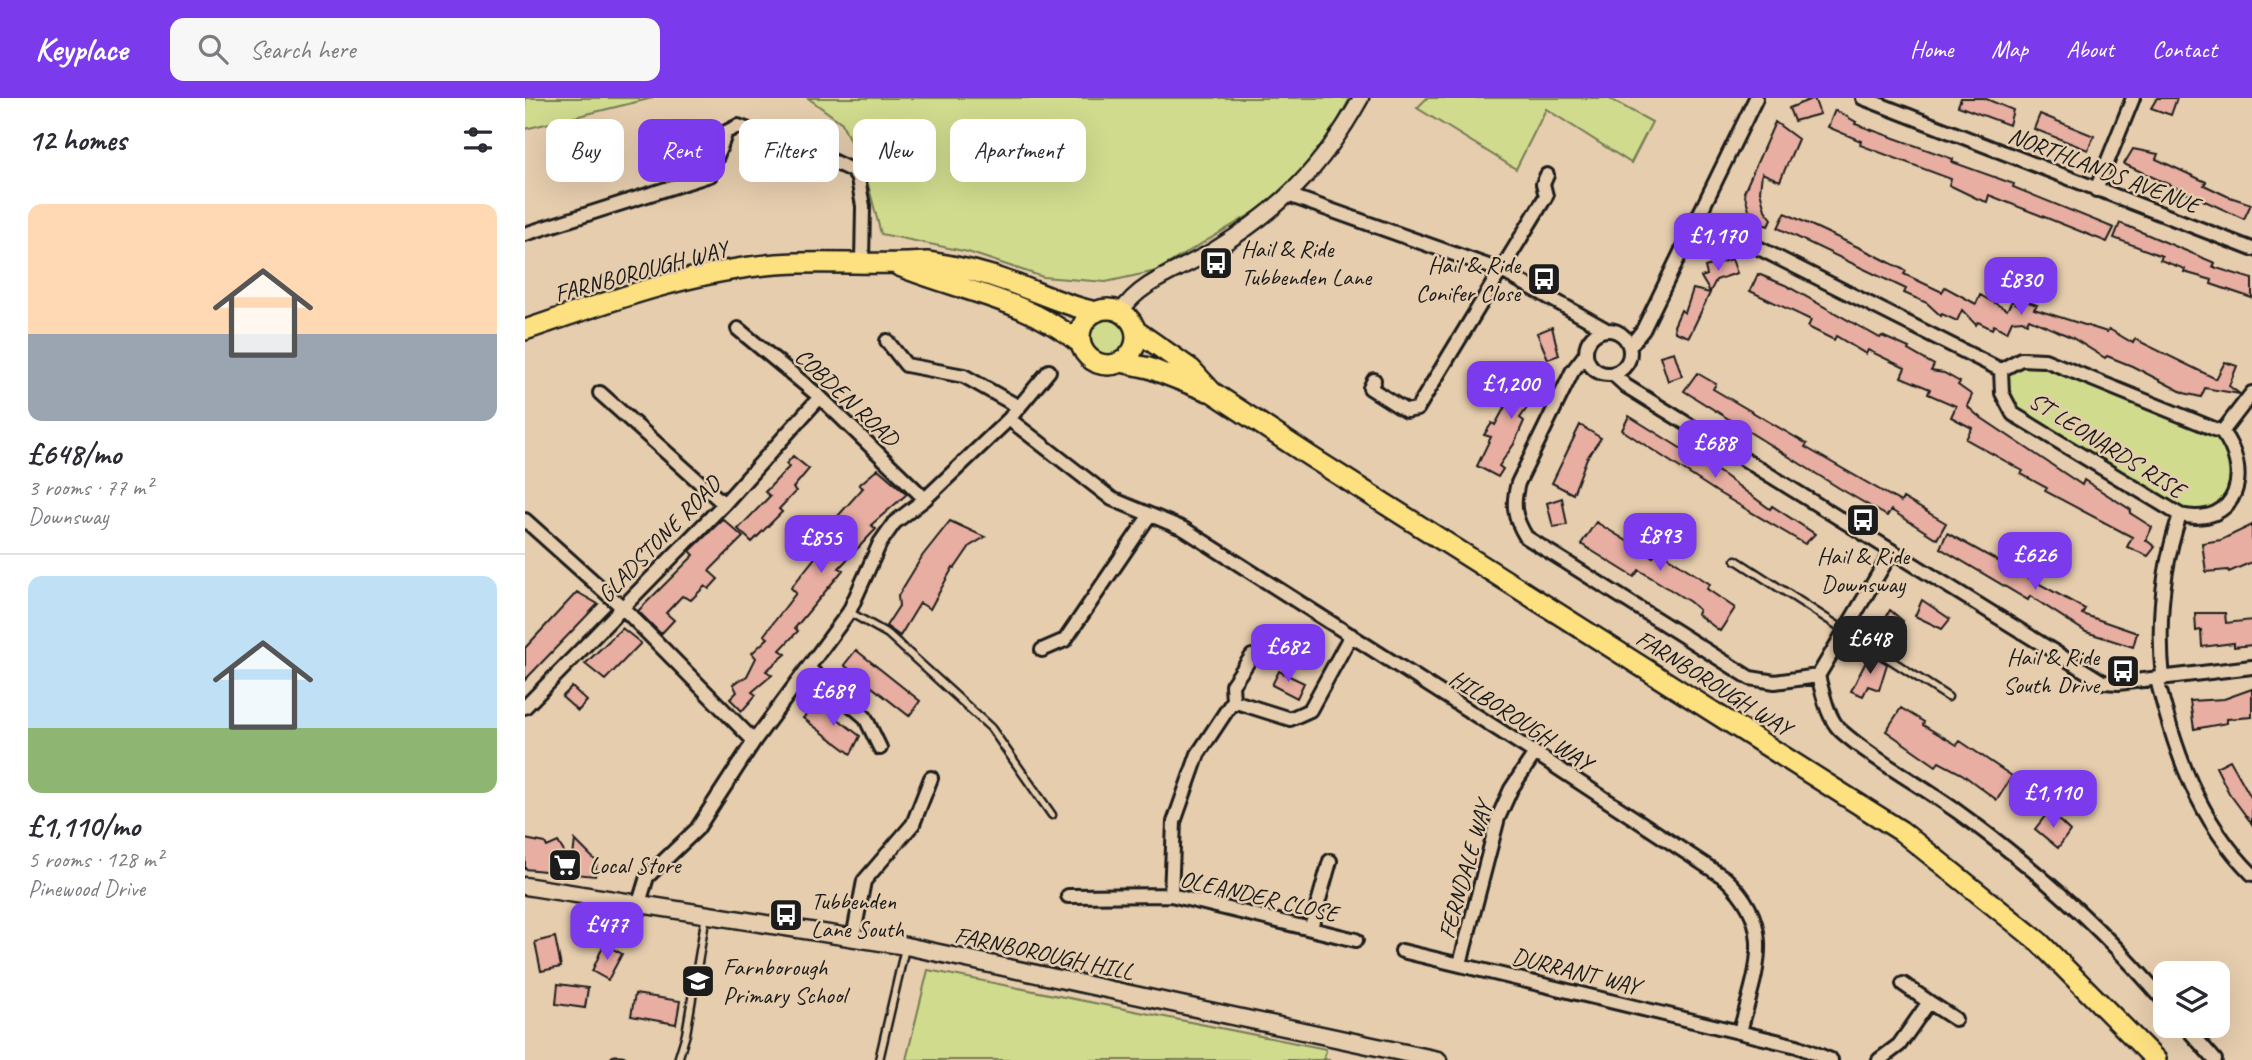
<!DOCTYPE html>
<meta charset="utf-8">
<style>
:root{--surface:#fff;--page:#f7f7f7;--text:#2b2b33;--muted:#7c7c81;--line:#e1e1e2;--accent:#7c3aed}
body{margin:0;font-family:Caveat,sans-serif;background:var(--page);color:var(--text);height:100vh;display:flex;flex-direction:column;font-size:26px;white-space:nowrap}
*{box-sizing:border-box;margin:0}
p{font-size:23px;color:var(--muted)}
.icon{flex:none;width:38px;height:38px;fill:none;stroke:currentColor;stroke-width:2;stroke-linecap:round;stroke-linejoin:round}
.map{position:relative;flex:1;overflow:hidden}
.details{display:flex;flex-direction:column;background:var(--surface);width:525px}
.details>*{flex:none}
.banner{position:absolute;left:21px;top:21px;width:665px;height:63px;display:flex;gap:14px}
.buttons{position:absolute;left:1628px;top:863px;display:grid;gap:14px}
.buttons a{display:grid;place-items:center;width:77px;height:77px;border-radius:14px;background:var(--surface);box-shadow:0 7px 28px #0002;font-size:35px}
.price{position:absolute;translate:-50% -60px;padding:0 16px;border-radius:14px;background:var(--accent);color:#fff;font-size:23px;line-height:46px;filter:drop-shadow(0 2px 4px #0008)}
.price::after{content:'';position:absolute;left:50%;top:42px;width:21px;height:16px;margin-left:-10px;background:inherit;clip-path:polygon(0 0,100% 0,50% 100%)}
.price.active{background:#222;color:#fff}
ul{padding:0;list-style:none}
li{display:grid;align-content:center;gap:14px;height:371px;padding:0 28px}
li+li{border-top:2px solid var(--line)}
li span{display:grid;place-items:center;height:217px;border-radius:14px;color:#555}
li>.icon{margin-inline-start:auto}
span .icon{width:126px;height:126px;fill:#fffc;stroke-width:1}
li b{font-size:30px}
h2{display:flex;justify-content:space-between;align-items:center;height:84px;padding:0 28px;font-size:30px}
.pill{padding:0 24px;border-radius:14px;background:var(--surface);box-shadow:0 7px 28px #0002;font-size:24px;line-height:63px}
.pill.active{background:var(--accent);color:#fff}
header{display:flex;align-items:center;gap:42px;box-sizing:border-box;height:98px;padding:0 35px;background:var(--accent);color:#fff}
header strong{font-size:33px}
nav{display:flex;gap:38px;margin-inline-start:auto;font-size:24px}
.search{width:490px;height:63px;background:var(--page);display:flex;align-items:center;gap:18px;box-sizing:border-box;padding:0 24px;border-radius:14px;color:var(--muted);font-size:26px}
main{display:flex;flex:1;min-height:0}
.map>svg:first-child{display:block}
.green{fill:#d0db8e;stroke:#767c55;stroke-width:2}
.building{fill:#e7aea1;stroke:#1c1c1c;stroke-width:2}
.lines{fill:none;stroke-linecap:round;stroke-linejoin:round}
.service-casing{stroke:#1c1c1c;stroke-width:11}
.minor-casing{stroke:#1c1c1c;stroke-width:18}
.tertiary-casing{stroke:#1c1c1c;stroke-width:19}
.secondary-casing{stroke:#1c1c1c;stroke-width:21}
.trunk-casing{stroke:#1c1c1c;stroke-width:24}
.service{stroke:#e6cdae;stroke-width:6}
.minor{stroke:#e6cdae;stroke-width:12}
.tertiary{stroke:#e6cdae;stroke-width:14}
.secondary{stroke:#e6cdae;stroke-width:16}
.trunk{stroke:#fde080;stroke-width:19}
.labels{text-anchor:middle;stroke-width:5;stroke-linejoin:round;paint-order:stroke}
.street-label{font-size:24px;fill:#1c1c1c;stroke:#e6cdae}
.poi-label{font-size:24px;fill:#1c1c1c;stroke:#e6cdae;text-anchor:start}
</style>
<header>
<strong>Keyplace</strong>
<div class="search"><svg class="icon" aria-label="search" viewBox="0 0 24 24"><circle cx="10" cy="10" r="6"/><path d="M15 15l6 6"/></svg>Search here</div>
<nav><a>Home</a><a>Map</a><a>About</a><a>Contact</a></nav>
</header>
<main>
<section class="details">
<h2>12 homes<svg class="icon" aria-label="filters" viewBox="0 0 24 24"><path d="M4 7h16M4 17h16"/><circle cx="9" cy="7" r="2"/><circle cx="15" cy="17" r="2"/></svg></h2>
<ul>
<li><span style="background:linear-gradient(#ffd9b3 60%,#9aa5b1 0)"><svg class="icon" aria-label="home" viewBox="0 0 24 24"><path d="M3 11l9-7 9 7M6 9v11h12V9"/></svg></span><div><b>£648/mo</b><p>3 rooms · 77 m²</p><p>Downsway</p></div></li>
<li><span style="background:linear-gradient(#bfe0f5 70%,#8fb573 0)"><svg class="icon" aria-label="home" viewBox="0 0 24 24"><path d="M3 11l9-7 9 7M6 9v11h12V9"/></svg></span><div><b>£1,110/mo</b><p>5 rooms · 128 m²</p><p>Pinewood Drive</p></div></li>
</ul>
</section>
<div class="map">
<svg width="1727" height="962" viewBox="0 0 1727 962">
<rect width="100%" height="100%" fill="#e6cdae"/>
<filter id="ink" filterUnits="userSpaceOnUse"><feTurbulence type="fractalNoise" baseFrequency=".0143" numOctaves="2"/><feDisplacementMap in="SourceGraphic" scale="14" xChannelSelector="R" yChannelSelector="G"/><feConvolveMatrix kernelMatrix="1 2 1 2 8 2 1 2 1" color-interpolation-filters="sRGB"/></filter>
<g filter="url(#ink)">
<!-- green -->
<path class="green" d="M0,0H128L0,31Z
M283,0H825L794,58L746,104L631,173L581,184L518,179L443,154L356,136L342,82L317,25Z
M902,0H1083L1127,24L1106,65L1021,11L991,71L892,10Z
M564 239a19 19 0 1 1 38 0a19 19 0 1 1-38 0Z
M1497,267L1518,268L1692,339L1703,348L1712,376L1699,404L1672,415L1655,411L1493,311L1483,293L1484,276Z
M403,872L801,951L799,961L805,962H381Z"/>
<!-- building -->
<path class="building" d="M1289,0L1295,16L1269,23L1264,10Z
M1436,0H1459L1488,12L1484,27L1433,8Z
M1632,0H1652L1646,17L1626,10Z
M1310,12L1331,24L1330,26L1428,61L1427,64L1489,86L1488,89L1589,130L1582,144L1464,97L1462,104L1453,101L1424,87L1426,81L1335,47L1336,43L1303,29Z
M1515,16L1569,38L1563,52L1509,31Z
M1250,24L1273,41L1255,83L1237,75L1235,93L1240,112L1247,121L1243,128L1227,122L1219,94Z
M1608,51L1633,56L1631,61L1681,84L1679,87L1702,98L1726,106L1719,121L1599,66Z
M1260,115L1350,157L1381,173L1379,176L1417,194L1420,189L1451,206L1455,197L1482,212L1487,203L1496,209L1498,202L1512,207L1509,211L1582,234L1584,231L1608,245L1610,241L1691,281L1700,264L1712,268L1704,288L1715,296L1680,290L1676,299L1659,295L1607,268L1582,258L1580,260L1546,239L1504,221L1502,225L1497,222L1487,223L1482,234L1469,227L1467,231L1453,224L1451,227L1437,212L1432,223L1417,216L1416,218L1402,205L1379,195L1381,191L1253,130Z
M1595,125L1690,165L1688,169L1727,181V200L1686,186L1687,182L1659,174L1660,171L1635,162L1637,158L1589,140Z
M1207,161L1212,175L1191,182L1185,194L1176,179L1182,177L1180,169Z
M1233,176L1260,187L1355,240L1357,238L1384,250L1383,252L1409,267L1406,273L1419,275L1435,284L1433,287L1447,297L1442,308L1452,317L1557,387L1559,382L1606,412L1605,415L1627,429L1621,442L1630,449L1623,458L1602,449L1607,439L1520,393L1522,390L1496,376L1498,373L1441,341L1447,330L1426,319L1431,308L1403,296L1405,291L1376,279L1380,270L1343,252L1341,256L1311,238L1309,242L1283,229L1286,222L1225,193Z
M1168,191L1185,195L1164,239L1150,234L1149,228L1156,212L1160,215Z
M1027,229L1034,257L1023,261L1012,235Z
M1149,254L1157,278L1143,283L1135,258Z
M1002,268L1023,276L1013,291L1017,293L1012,302L1009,300L995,320L999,323L989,346L974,368L978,371L973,379L952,368L966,339L959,337L967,325L970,327Z
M1172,275L1191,286L1188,291L1282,346L1280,349L1376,404L1378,400L1421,425L1412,441L1366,412L1362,418L1314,390L1159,293Z
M1104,318L1197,376L1245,411L1247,408L1290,436L1280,446L1192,394L1097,332Z
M1055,327L1076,340L1062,360L1048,396L1027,385Z
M268,358L284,371L268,390L271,393L254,411L257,414L227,444L213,431L245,398L240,394L264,369L261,366Z
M353,371L382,396L346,427L351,431L314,470L318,472L270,530L273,533L255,552L261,556L241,573L247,577L227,594L231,597L217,613L205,601L212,594L208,586L222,578L231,560L227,555L243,540L239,537L271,495L266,490L296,452L293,450L303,429L338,390L334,387Z
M1037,400L1042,427L1028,429L1022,405Z
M198,421L218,439L184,473L193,481L184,491L180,488L166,502L157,498L141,515L149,522L136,536L113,513L169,457L165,453Z
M425,423L460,439L445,448L430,470L428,469L405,511L395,505L375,538L361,528L374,508L373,498L398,457Z
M1071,424L1128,459L1132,452L1185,486L1182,491L1210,510L1195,533L1172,516L1174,512L1165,504L1114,472L1109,479L1056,446Z
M1727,427V464L1704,474L1703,472L1681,474L1677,445L1696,442Z
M1422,435L1560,511L1557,516L1612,535L1608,549L1561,534L1505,498L1503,502L1415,450Z
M52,494L73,506L0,582V550Z
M1397,502L1425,521L1417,531L1390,518Z
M1365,512L1378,523L1363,553L1347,542Z
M1670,515H1700L1701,525L1727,522V547L1709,549V545L1677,549L1676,532L1671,533Z
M97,530L116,545L80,582L60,566Z
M331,552L395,603L384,618L319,567Z
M1345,556L1362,566L1354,592L1343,588L1338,598L1326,593Z
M754,573L779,585L772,600L747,587Z
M47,589L62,603L53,613L37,599Z
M1727,591V619L1702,621V625L1669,631L1665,603L1699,601Z
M292,605L335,638L326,656L278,620Z
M1376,610L1399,624L1398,627L1432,647L1435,643L1487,678L1472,702L1437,676L1414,664L1411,668L1361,633Z
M1705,662L1727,701V726L1704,695L1691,669Z
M1524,713L1545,733L1533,750L1510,731Z
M0,741L20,745L22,749L33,744L47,767L50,742L72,764L70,778L0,771Z
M30,839L36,869L16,873L10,844Z
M79,846L97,856L83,882L67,873Z
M33,886L63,890L60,910L31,906Z
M110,896L155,903L151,926L106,918Z"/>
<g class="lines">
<!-- service casing -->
<g class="service-casing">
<path id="service" d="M1211,462L1423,599
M324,514L363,536L466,630L527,717
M90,962H97
M153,962L161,936L181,817
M354,962L380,850"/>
</g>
<!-- minor casing -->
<g class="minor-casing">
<path id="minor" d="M1338,0L1727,151
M1571,92L1608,0
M766,98L977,173L1080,231
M1174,120L1476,272
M0,136L185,77L201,34L213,28L305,62L328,73L333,81L338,108L337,165
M213,231L295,299L400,401
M1061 254a22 22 0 1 1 44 0a22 22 0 1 1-44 0Z
M362,243L381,267L439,278L494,309
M1106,247L1118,232L1231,0
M1060,257L1047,274L993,385C987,407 989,419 1001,439L1225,580L1250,584L1293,578
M1496,261L1520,262L1697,334C1727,372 1714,430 1655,417L1488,316L1477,295L1476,272Z
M1088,276L1101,288L1578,584L1593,585L1727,569
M849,282L845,290L881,313L892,311L1021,98L1018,86L1022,77
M75,295L199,406
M484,321L587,401L659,431L1010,655L1200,780C1253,828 1230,875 1215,934
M1697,334L1727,295
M0,422L97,509L229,643
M517,552L540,542L624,418
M283,570L340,619L355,650
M1293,578C1298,595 1302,619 1315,632C1346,660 1397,688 1433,714C1508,768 1580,833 1640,904
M1293,578L1366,455
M1632,581C1650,654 1673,722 1727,776
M1638,581C1632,524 1637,471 1655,417
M708,603L707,587L727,558
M0,609L199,406L295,299
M646,797L649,724L673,656L708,603L765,621L785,612L826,537
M543,798L646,797L831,842
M114,805L122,779L172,731L229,643L324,514L355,445L369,425L400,401L484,321L524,273
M786,830L805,763
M328,840L339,783L388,726L406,680
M877,853L1272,948L1306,962
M935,866L973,720L986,691L1010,655
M1404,904L1430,921
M1660,928L1690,962
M1354,962L1374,947L1404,904L1378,886"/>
</g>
<!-- tertiary casing -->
<g class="tertiary-casing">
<path id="tertiary" d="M596,214C615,183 658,171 689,152C756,111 797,70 836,0"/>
</g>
<!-- secondary casing -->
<g class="secondary-casing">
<path id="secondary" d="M0,788L381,848L913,962"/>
</g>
<!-- trunk casing -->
<g class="trunk-casing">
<path id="trunk" d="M374,168C438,194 498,200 555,245
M555 239a28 28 0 1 1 56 0a28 28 0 1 1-56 0Z
M0,232C82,204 165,173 252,166C302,162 352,168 402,164C431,168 460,175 487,185C515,195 541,208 571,214
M610,232L666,271L687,294L786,359L1376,733L1514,844L1631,962
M596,264L624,270L683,293"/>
</g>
<!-- service -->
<use href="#service" class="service"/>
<!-- minor -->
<use href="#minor" class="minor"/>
<!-- tertiary -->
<use href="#tertiary" class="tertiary"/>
<!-- secondary -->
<use href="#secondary" class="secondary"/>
<!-- trunk -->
<use href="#trunk" class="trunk"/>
</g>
</g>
<!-- icons -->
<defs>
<g id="bus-square" transform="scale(1.75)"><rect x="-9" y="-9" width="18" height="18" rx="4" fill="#1c1c1c" stroke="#e6cdae"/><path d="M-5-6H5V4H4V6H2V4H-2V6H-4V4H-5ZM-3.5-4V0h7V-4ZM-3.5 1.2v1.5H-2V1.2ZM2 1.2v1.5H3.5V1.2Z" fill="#fff"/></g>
<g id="supermarket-square" transform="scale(1.75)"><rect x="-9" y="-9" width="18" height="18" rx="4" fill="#1c1c1c" stroke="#e6cdae"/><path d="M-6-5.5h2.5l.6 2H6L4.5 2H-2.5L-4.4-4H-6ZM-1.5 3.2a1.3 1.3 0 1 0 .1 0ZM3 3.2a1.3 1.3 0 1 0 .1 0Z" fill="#fff"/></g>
<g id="school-square" transform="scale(1.75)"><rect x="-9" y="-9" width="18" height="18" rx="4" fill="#1c1c1c" stroke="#e6cdae"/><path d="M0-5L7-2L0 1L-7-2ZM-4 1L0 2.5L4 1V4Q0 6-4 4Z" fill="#fff"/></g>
</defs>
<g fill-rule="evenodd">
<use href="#bus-square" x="691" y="165"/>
<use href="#bus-square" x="1019" y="181"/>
<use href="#bus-square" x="1338" y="422"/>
<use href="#bus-square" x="1598" y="573"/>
<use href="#supermarket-square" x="40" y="767"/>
<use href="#bus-square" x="261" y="817"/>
<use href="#school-square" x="173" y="883"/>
</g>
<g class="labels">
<!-- street labels -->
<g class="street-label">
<text transform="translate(1579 72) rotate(21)" y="8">NORTHLANDS AVENUE</text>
<text transform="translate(116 173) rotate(-15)" y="8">FARNBOROUGH WAY</text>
<text transform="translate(322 299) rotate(43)" y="8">COBDEN ROAD</text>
<text transform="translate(1582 347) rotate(32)" y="8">ST LEONARDS RISE</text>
<text transform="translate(134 441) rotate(-46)" y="8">GLADSTONE ROAD</text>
<text transform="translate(1189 585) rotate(32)" y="8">FARNBOROUGH WAY</text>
<text transform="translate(996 622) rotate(33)" y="8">HILBOROUGH WAY</text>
<text transform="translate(940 772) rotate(-74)" y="8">FERNDALE WAY</text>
<text transform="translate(734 798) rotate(13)" y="8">OLEANDER CLOSE</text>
<text transform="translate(519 855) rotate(12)" y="8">FARNBOROUGH HILL</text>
<text transform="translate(1051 873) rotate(14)" y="8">DURRANT WAY</text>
</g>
<!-- poi labels -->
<g class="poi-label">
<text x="716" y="159">Hail &amp; Ride<tspan x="716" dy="28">Tubbenden Lane</tspan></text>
<text x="995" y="175" text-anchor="end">Hail &amp; Ride<tspan x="995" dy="28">Conifer Close</tspan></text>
<text x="1338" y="466" text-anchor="middle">Hail &amp; Ride<tspan x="1338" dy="28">Downsway</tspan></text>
<text x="1574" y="567" text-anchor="end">Hail &amp; Ride<tspan x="1574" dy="28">South Drive</tspan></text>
<text x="64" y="775">Local Store</text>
<text x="286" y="811">Tubbenden<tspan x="286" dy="28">Lane South</tspan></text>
<text x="198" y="877">Farnborough<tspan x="198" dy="28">Primary School</tspan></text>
</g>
</g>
</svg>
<div class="buttons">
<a><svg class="icon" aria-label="layers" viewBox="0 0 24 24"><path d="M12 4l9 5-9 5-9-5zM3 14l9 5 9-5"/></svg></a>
</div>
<b class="price" style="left:1193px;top:175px">£1,170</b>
<b class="price" style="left:1496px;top:219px">£830</b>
<b class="price" style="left:986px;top:323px">£1,200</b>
<b class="price" style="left:1190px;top:382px">£688</b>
<b class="price" style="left:1135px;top:475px">£893</b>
<b class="price" style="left:296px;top:477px">£855</b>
<b class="price" style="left:1510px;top:494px">£626</b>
<b class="price active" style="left:1345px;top:578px">£648</b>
<b class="price" style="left:763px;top:586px">£682</b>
<b class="price" style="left:308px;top:630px">£689</b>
<b class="price" style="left:1528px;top:732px">£1,110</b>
<b class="price" style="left:82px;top:864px">£477</b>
<div class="banner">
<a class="pill">Buy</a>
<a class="pill active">Rent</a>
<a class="pill">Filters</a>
<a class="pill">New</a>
<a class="pill">Apartment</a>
</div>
</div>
</main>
